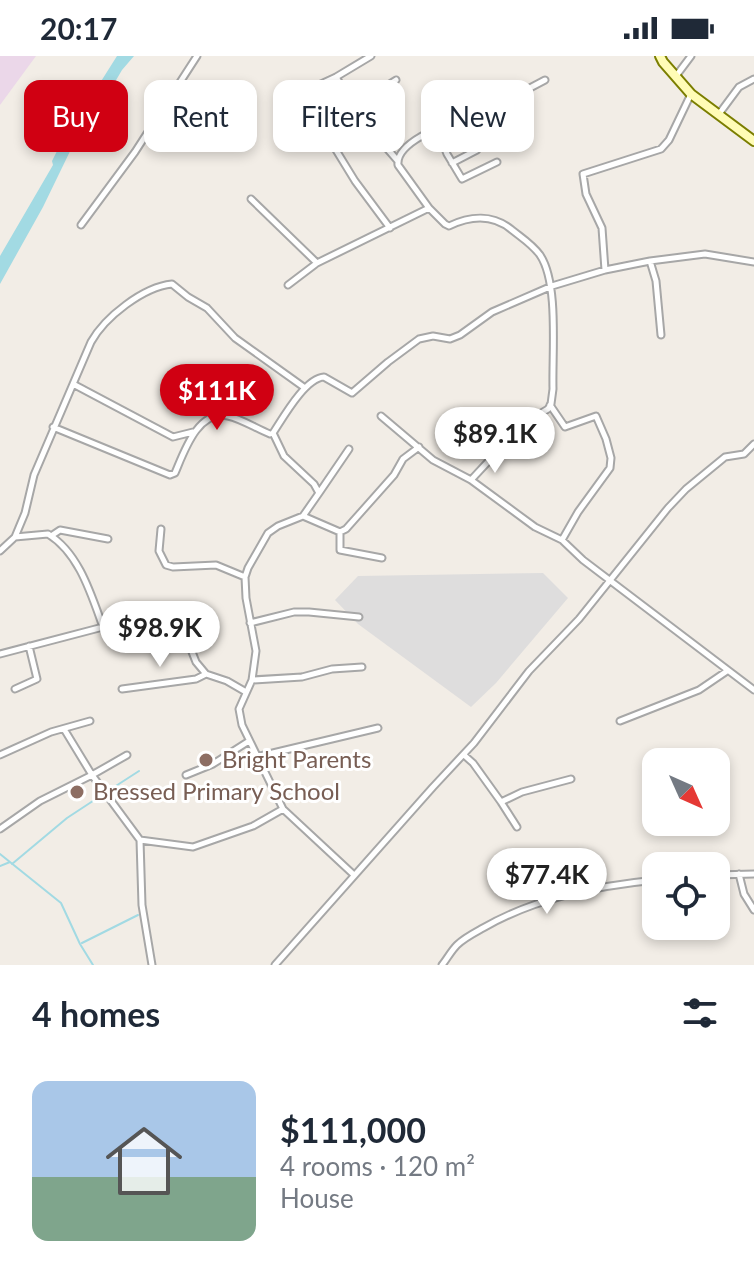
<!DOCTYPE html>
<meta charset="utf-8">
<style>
:root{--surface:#fff;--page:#f2f2f3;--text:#1f2937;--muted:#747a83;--accent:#d00012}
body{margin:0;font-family:Lato,sans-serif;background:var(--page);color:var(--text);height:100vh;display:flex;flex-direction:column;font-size:30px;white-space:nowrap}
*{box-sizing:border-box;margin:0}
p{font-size:26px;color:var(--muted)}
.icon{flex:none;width:44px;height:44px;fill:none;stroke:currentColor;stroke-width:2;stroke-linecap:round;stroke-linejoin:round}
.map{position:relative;height:909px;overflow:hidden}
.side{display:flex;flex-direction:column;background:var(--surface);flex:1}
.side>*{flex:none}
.banner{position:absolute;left:24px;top:24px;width:706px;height:72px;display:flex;gap:16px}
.needle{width:52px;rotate:135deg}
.fabs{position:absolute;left:642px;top:692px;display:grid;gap:16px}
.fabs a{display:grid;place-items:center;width:88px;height:88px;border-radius:16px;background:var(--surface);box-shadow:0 4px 12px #0003;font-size:40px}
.price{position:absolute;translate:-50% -68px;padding:0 18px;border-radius:28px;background:#fff;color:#222;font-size:26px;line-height:52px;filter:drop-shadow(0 2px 4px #0008)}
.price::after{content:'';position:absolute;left:50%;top:48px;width:24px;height:18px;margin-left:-12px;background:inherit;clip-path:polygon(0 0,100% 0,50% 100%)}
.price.current{background:var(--accent);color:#fff}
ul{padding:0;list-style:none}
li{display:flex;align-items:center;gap:24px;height:200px;padding:0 32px}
li span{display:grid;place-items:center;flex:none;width:224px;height:160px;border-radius:16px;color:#555}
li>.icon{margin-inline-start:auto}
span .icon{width:96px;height:96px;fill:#fffc;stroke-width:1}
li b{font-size:34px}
h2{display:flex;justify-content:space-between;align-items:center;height:96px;padding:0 32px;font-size:34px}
.pill{padding:0 28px;border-radius:16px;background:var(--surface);box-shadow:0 4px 12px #0003;font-size:28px;line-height:72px}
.pill.current{background:var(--accent);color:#fff}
.status{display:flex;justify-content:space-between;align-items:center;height:56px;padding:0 40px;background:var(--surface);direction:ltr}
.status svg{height:22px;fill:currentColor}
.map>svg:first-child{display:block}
.residential{fill:#dedddd}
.industrial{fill:#ebd7e9}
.water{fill:#a2dae3}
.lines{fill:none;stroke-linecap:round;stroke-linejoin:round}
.stream{stroke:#a2dae3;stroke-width:2}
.street-casing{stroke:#a7a7a7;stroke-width:9}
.secondary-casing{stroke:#7b7e00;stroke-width:12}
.street{stroke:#fff;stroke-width:5}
.secondary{stroke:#fffcb6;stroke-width:8}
.education-dot{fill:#8d6e63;stroke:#fff;stroke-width:3}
.labels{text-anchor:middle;stroke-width:6;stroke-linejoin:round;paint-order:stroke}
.education-label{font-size:24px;fill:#785e54;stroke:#fff;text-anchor:start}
</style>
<div class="status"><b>20:17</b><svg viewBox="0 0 49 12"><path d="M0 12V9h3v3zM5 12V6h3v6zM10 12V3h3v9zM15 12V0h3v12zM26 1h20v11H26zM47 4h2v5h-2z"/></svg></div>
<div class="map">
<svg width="754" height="909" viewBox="0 0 754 909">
<rect width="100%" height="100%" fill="#f2ede6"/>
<!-- residential -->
<path class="residential" d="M543,517L568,542L496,627L471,651L358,568L335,544L358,520Z"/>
<!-- industrial -->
<path class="industrial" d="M0,0H36L0,49Z"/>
<!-- water -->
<path class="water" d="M117,0H134L122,14L92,65L74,87L43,151L0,228V200L53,109L52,105L57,95Z"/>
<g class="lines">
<!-- stream -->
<path class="stream" d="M108,735L139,715
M0,798L61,847L80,888L93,909
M12,808L67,762L102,739
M0,810L10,806
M82,887L138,859"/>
<!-- street casing -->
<g class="street-casing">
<path id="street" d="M371,0L336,21L297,39L317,72L328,81L355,125L390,172
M676,20L691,0
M336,21L359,60L397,104
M353,51L396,24
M719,58L739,31L754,23
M437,72L447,98L462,123L497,106
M452,107L477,94
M251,143L317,207
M429,152L398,109C395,82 463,63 483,54C504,45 525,35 545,24
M81,169L135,96L197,0
M650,205L656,225L661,279
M605,214L602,172L586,138L583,118L661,93L669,84L691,38
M288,229L317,207L429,152L445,168L449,170C470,160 493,158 512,174C522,182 532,188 540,199C559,227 552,297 553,333L551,348L548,353L528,365L511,381L471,424L535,471L562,484L583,504L754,634
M73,328L173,381L193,376
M550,349L565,371L596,360L606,383L611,402L610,412L578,456L562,484
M381,360L433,404L471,424
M53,371L170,419L175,417C184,396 198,353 228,360C242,363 257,373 270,378L273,377
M273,377C283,362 305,322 324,321L352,337L388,306L419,283L433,280L450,283L460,279L492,256L552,230L605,214L650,205L705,198L754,206
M273,377L284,400L314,428L319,437L303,460
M319,437L349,393
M161,473L159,495L166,509L173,511L216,509L245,521
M340,476V494L382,502
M51,480L60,474L108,483
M15,481L48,478C79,497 91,538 103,571
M0,495L15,481L25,457L34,419L91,286C105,261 143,231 172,228L188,241L207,252L235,282L305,332
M250,567L294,556H309L359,561
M0,598L103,571L121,570L122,569L176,562L183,573L196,606L206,618L227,625L246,636
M252,624L302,621L332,613L362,611
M15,633L37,623L29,590
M122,633L196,623L206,618
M620,665L699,634L727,615
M64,673L92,719L140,784
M0,699L51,676L90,665
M464,699L473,707L501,746L522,736L571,723
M256,701L378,672
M186,719L213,708L249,685
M501,746L517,771
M283,753L354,819
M0,773L40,745L92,719L127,699
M739,818L744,838L754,854
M716,819L754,818
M152,909L142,849L140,784L193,791L253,770L283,753L242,669L239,653L252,624L256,595L246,542L245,521L248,512L268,477L278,470L303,460L340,476L346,473L394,419L403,403L419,391
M275,909L433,731L474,687L529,615L579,563L668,452L686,433L725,401L744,398L754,388
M442,909C447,903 451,895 457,889C464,882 474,877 483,872C535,842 596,830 656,824"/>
</g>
<!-- secondary casing -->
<g class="secondary-casing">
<path id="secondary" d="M660,0L663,6L691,38L754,85"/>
</g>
<!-- street -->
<use href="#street" class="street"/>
<!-- secondary -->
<use href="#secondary" class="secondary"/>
</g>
<!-- markers -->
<g class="education-dot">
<circle cx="206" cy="704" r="8"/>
<circle cx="77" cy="736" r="8"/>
</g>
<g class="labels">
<!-- education labels -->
<g class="education-label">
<text x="222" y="712">Bright Parents</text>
<text x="93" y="744">Bressed Primary School</text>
</g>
</g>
</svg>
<div class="fabs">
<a><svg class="needle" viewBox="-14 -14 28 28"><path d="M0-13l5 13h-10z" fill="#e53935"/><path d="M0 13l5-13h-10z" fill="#747a83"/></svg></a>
<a><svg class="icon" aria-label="locate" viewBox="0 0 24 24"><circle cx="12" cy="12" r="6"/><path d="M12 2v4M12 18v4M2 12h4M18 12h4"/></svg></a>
</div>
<b class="price current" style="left:217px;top:376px">$111K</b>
<b class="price" style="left:495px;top:419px">$89.1K</b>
<b class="price" style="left:160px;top:613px">$98.9K</b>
<b class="price" style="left:547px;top:860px">$77.4K</b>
<div class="banner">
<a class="pill current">Buy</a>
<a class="pill">Rent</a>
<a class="pill">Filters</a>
<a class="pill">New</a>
</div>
</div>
<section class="side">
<h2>4 homes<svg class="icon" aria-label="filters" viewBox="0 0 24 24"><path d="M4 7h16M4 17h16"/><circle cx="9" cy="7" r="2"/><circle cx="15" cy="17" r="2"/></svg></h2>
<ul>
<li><span style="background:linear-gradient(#a9c7e8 60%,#7fa58c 0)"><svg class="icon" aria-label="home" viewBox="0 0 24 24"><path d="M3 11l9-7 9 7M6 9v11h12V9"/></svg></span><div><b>$111,000</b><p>4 rooms · 120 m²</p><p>House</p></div></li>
</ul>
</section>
